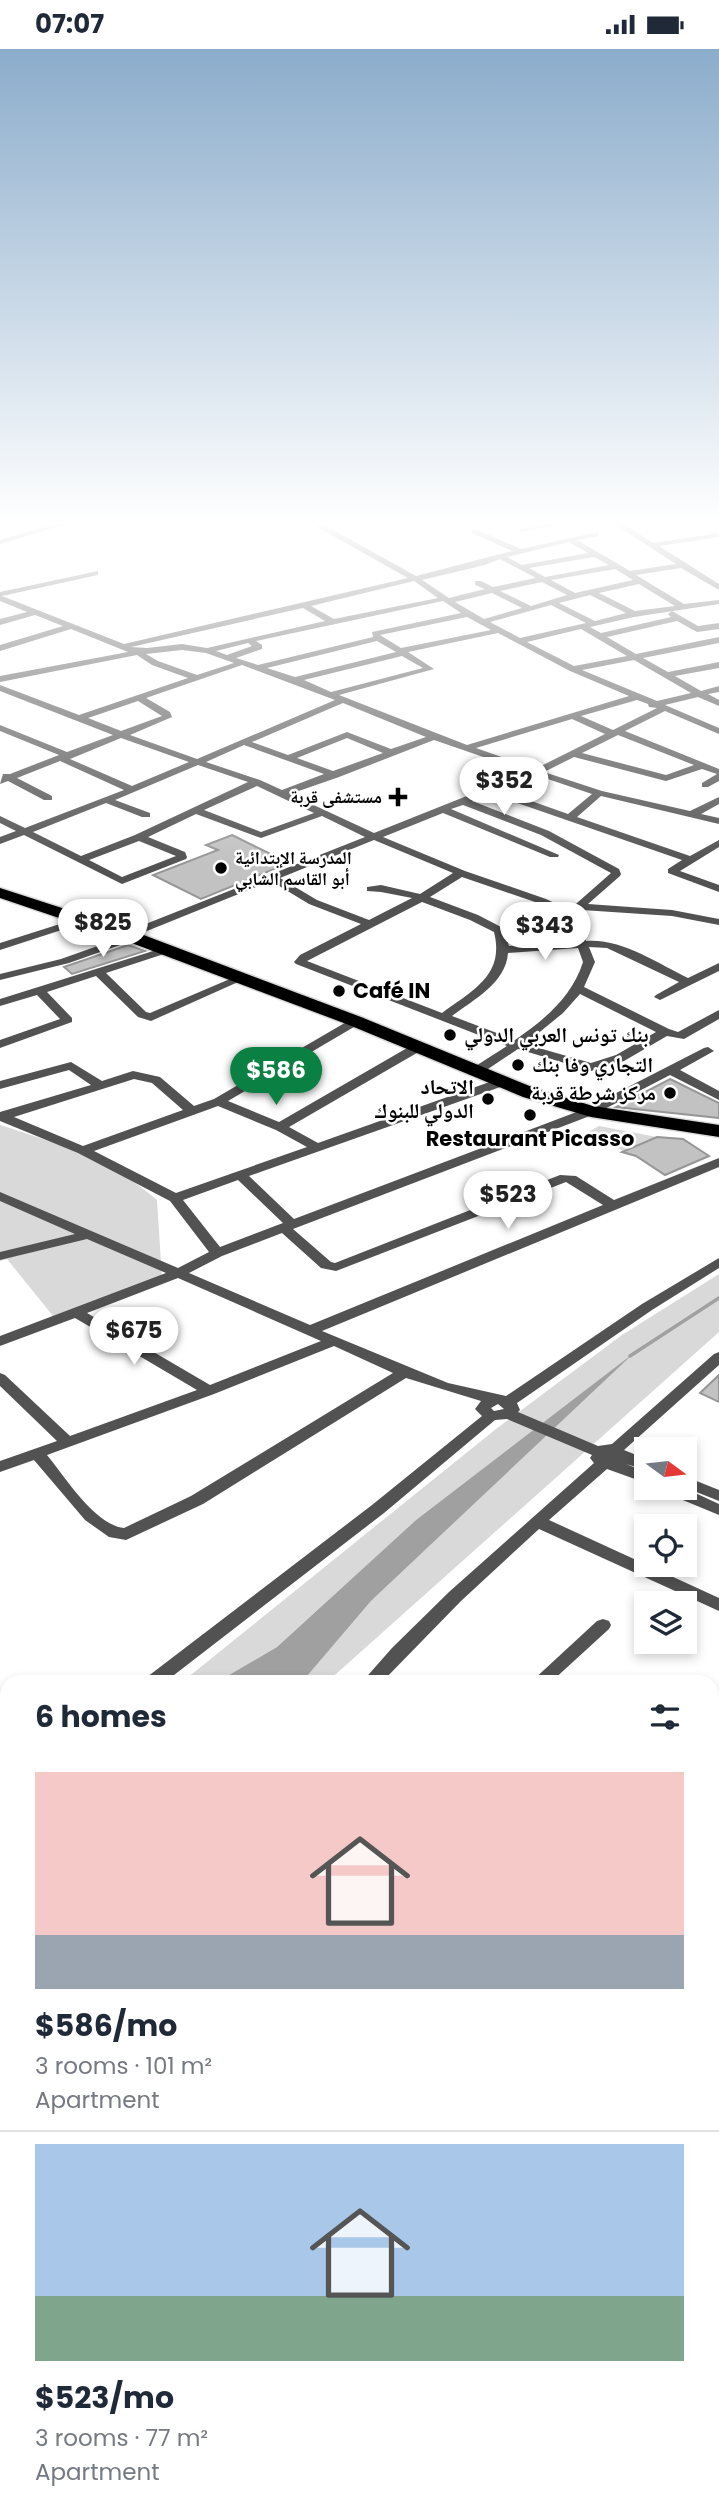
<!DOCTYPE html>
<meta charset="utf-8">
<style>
:root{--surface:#fff;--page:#f6f6f7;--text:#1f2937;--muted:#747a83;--line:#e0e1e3;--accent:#0b8043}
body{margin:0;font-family:Poppins,"Noto Naskh Arabic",sans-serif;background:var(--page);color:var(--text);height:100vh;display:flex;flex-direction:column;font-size:26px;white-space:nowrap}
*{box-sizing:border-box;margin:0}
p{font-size:23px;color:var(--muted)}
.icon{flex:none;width:38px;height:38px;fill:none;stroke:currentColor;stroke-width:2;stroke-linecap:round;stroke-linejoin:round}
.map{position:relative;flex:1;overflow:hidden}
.side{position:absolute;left:0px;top:1626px;width:719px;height:842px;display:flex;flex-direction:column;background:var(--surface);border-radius:21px 21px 0 0;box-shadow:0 4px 10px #0003}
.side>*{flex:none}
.needle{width:46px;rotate:105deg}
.controls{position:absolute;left:634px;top:1388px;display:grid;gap:14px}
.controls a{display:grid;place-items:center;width:63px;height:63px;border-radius:0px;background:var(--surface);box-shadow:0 4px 10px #0003;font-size:35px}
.price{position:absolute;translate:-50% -60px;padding:0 16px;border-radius:24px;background:#fff;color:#222;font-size:23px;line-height:46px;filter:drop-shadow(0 2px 4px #0008)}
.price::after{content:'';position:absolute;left:50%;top:42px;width:21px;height:16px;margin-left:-10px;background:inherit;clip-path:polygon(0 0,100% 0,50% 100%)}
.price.current{background:var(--accent);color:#fff}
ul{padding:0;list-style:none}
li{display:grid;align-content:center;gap:14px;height:371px;padding:0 35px}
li+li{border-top:2px solid var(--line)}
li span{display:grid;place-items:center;height:217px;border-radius:0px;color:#555}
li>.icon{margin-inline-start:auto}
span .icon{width:126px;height:126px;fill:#fffc;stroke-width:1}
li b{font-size:30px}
h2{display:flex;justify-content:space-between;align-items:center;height:84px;padding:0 35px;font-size:30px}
.status{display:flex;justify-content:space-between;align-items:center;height:49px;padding:0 35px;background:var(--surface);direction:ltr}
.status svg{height:19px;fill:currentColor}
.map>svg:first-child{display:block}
.green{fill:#d9d9d9}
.water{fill:#a0a0a0}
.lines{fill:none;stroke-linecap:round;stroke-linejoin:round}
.stream{stroke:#a0a0a0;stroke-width:3.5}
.building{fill:#c2c2c2;stroke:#969696;stroke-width:2}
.highway-casing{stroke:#dbdbdb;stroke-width:3}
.street{fill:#525252;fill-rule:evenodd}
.secondary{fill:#1f1f1f;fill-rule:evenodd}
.highway{fill:#000;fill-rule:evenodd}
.poi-dot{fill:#000;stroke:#fff;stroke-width:2.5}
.labels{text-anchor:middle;stroke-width:5;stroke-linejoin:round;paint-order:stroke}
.far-poi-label{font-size:18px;font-weight:bold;fill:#000;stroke:#fff;text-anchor:end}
.poi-label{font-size:21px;font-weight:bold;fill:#000;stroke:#fff;text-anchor:start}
</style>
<div class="status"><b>07:07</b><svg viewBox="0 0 49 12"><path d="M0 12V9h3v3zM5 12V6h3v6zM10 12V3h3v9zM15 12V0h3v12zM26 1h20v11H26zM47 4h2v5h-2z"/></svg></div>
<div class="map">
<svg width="719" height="2467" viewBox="0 0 719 2467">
<rect width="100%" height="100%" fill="#fff"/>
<!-- green -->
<path class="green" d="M0,1076C57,1094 111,1111 157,1151L162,1229L53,1267L7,1210L0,1212Z
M599,1077L657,1088L623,1102L588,1083Z
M719,1225V1283L327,1633H302L371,1552L626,1311L416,1471L277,1598L217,1633H182L496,1380L622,1286Z"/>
<!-- water -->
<path class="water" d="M634,1304L371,1552L302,1633H217L277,1598L416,1471Z
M7,1786V1912L0,1921V1791Z"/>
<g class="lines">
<!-- stream -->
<path class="stream" d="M630,1307L719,1249"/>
</g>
<!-- building -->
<path class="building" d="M232,786L289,814L201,850L153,826L218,801L206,796Z
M128,896L145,902L72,925L64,918Z
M670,1030L719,1054V1069L616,1058Z
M657,1088L683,1090L709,1107L665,1126L636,1107L622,1103Z
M719,1326V1353L700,1344Z"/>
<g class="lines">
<!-- highway casing -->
<g class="highway-casing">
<path id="highway" d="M0,839L133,882L361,968L537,1040L593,1057L719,1076V1088L591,1068L523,1048L349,976L121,890L0,849Z"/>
</g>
<!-- street -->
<path class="street" d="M68,471H81L0,495V491Z
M305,471H315L416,527L512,502L472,484V480H475L521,500L598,483V487L577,491L630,522L676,515L608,471H618L653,494L719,484V488L659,497L719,535V541L681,519L636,526L684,555L719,551V555L634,568L590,578L601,584L671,568L668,565L672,562L698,577L719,574V580L697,583L677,572L607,588L636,605L719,588V594L643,609L668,623L719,613V619L675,627L701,642L719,637V643L708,645L719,651V657L698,648L665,656L719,679V685L665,662L625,682L719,720V732L708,738H702V734L717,725L702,720L666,732L574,708L544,723L602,742L690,762L719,748V755L701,765L719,769V775L601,747L577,768L690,807L719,791V798L680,822L719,836V843L668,824V820L682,811L491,745L472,752L549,782L619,820L621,825L620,827L588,855L672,861L719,870V876L672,867L582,861L576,867L586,892C621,889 657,914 688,929L719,914V922L660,951L654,948L656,946L679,933L607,899L589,898L595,913L584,938L669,980L678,983L719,961V970L684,990L667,987L624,1012L591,1022L518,1000L479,1026H471L469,1023L471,1020L507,997L296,915L294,913L300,906L361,875L309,855L271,832L137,886V890L69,914L0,931V925L61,910L123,888V884L365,788L322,767L261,789L196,765L148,788L185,803L187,808L186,810L122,835L24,786L0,795V788L16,782L0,774V767L25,779L124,741L60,712L17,729L52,747V751H44L8,732L0,735L3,725H10L59,706L0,682V676L67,703L113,686L0,642V636L79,666L188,629L152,616L137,606L0,633V627L128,603L71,580L0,602V596L63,577L35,566L0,576V570L27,563L0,552V543L98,522V526L2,547L124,595L408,529ZM569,493L588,504L522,516L507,508ZM594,508L609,516L545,528L529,519ZM500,510L536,529L493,538L481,532H475V536L485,540L449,549L422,531L485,516ZM615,520L633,531L575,544L551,531ZM414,532L438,549L334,570L311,557ZM542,533L567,546L531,557L500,542ZM639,535L675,557L635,562L599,544ZM492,544L522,559L484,570L455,553ZM590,546L626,564L595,572L559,554ZM443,552L461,564L372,583L373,588L258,616L236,609L262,600V596L256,592ZM551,556L586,574L520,589L490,573ZM303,559L325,572L207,599L182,595L147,599L131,598ZM467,568L491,581L401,599L380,586ZM581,580L627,607L574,617L527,593ZM498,584L570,622L629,647L467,696L339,646L434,620L408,603ZM377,592L396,603L295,628L267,619ZM248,594L252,597L227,606L216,602ZM182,601L206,604L234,614L197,626L158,612L146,605ZM402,607L423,619L331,643L304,631ZM634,611L691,644L657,652L582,621ZM242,616L335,651L197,710L130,686L172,668L170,663L146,649ZM637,651L648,655L649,658L657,659L613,681L581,667ZM138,652L162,667L121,682L88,669ZM343,654L426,688L391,700L347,683L288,706L252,693ZM572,670L605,685L535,720L476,699ZM618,686L694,716L666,726L582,704ZM121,689L189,713L132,737L70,710ZM347,689L383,704L333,722L297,709ZM434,691L527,723L374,784L290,745L339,728ZM244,696L324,725L282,741L260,731L206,713ZM198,716L248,733L135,786L81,807L33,783L106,754L142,768H150V764L115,751ZM536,726L592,745L568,765L500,741ZM257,737L314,764L261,783L204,761ZM463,756L541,786L611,824L569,861L546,850L465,822L383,788L443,764L550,808H558L559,806L451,760ZM374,791L453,824L420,845L381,836L367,838V842L381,843L412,849L369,871L317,851L280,829ZM139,792L176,807L122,828L89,811ZM462,828L538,854L565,868L575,892L509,897L503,879L478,866L430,848ZM422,853L470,871L494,883C505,926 473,941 442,964L307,912ZM578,899L583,913C572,948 544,971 515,991L452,967C473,951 506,934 508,904ZM580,945L656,983L616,1006L591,1014L525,995L563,964Z
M564,471H582L522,483L518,481Z
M82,868L86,869V873L0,901V894Z
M166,898L172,901L170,903L106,924L146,963L150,964L237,927L241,926L247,929L151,972L138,968L96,927L47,943L72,969V973L0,999V991L60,970L37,946L0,957V950Z
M355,968L359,969V975L228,1052L279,1073L414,995H422L424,998L422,1001L289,1078L318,1094L498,1030H506L508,1033L506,1036L249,1127L294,1170L587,1059L704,999L708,998L714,1002L680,1021L719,1042V1051L670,1026L595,1065L293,1180L331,1213L335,1214L560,1126L576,1127L614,1151L719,1109V1118L322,1282L448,1334L506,1347L642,1255L719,1209V1219L652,1261L517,1354L520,1361L518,1363L598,1397L612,1395L714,1305L719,1303V1316L624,1401L646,1410V1421L626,1415L646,1423V1434L607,1420L549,1471L719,1549V1562L539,1480L461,1552L382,1633H362L392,1599L449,1543L594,1414L590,1409L592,1406L507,1370L495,1371L384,1464L165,1633H144L147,1628L372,1456L482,1367L475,1360L481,1352L406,1329L203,1455L126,1491L109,1488L85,1471L34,1411L0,1423V1412L57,1392L0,1337V1324L5,1326L70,1387L197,1341L75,1269L0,1297V1287L166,1224L87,1190L0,1211V1203L75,1185L0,1152V1143L178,1219L209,1203L170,1152L78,1104L0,1072V1063L91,1036L69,1021L0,1040V1032L71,1013L102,1032L133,1022L160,1028L194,1057L214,1050ZM134,1030L152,1034L183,1061L83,1097L14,1068ZM218,1057L276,1081L307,1098L176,1144L94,1102ZM238,1131L283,1174L220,1198L183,1151ZM566,1133L603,1156L310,1276L189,1224L222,1207L282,1184L321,1219L336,1222ZM178,1229L321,1292L210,1336L87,1264ZM334,1297L393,1324L191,1447L124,1479C95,1476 65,1428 47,1406L214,1345ZM498,1355L504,1360L494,1362L491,1359Z
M684,1427L719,1441V1452L684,1438Z
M659,1438H682L719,1455V1466L661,1442Z
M603,1570L609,1572L611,1576L609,1580L551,1633H531L597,1572Z
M719,1646V1664L712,1667V1649Z
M7,1726V1740L0,1742V1728Z
M7,1744V1761L0,1763V1746Z
M712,1815L719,1818V1835L712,1832Z
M712,1926L719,1928V1947L712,1944Z
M7,2022V2046L0,2048V2024Z
M712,2068L719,2071V2093L712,2090Z
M719,2210V2233L712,2236V2213Z
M7,2266V2292L0,2295V2269Z
M0,2379L7,2382V2410L0,2407Z
M55,2460H83L85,2467H58Z
M386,2460H413L410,2467H384Z"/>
<!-- secondary -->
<path class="secondary" d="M719,1839V1859L712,1862V1841Z
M719,2395V2421L712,2424V2398Z
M142,2460H170L167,2467H140Z
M623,2460H655L652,2467H621Z"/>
<!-- highway -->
<use href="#highway" class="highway"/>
</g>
<!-- sky -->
<linearGradient id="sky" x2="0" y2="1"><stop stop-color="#8baccb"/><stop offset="0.58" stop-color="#fff"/><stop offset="1" stop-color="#fff" stop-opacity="0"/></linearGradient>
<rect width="719" height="817" fill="url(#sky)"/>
<!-- markers -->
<g class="poi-dot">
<path d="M394.5 737.5h7v7h7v7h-7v7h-7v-7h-7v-7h7z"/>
<circle cx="221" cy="819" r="7"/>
<circle cx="339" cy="942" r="7"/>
<circle cx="450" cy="986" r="7"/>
<circle cx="518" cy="1016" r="7"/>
<circle cx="670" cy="1044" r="7"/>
<circle cx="488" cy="1050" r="7"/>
<circle cx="530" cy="1066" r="7"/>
</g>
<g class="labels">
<!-- far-poi labels -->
<g class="far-poi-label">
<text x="382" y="754">مستشفى قربة</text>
<text x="235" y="815" text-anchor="start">المدرسة الإبتدائية<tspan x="235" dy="21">أبو القاسم الشابي</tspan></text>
</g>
<!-- poi labels -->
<g class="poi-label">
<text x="353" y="949">Café IN</text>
<text x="464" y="993">بنك تونس العربي الدولي</text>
<text x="532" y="1023">التجاري وفا بنك</text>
<text x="474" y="1045" text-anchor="end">الاتحاد<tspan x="474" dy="24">الدولي للبنوك</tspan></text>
<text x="656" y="1051" text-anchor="end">مركز شرطة قربة</text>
<text x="530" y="1097" text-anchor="middle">Restaurant Picasso</text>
</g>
</g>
</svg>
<div class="controls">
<a><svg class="needle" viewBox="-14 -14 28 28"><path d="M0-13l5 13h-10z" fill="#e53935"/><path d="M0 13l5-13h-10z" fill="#747a83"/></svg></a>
<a><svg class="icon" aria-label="locate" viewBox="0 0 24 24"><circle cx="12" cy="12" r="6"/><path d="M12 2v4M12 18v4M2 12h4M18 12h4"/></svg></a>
<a><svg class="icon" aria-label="layers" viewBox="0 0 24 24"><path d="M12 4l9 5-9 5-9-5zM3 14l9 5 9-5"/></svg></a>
</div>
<b class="price" style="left:504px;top:768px">$352</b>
<b class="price" style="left:103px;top:910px">$825</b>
<b class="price" style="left:545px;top:913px">$343</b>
<b class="price current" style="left:276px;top:1058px">$586</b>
<b class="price" style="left:508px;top:1182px">$523</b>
<b class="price" style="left:134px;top:1318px">$675</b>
<section class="side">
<h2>6 homes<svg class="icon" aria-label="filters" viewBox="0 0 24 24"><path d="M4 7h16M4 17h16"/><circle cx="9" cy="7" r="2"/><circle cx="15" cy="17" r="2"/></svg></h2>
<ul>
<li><span style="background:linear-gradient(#f6c9c9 75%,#9aa5b1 0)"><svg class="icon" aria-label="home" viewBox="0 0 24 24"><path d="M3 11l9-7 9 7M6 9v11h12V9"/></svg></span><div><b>$586/mo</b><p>3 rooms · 101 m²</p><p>Apartment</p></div></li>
<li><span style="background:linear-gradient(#a9c7e8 70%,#7fa58c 0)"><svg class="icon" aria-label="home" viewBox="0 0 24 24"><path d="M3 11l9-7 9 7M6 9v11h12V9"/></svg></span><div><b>$523/mo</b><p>3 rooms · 77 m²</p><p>Apartment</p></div></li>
</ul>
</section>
</div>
